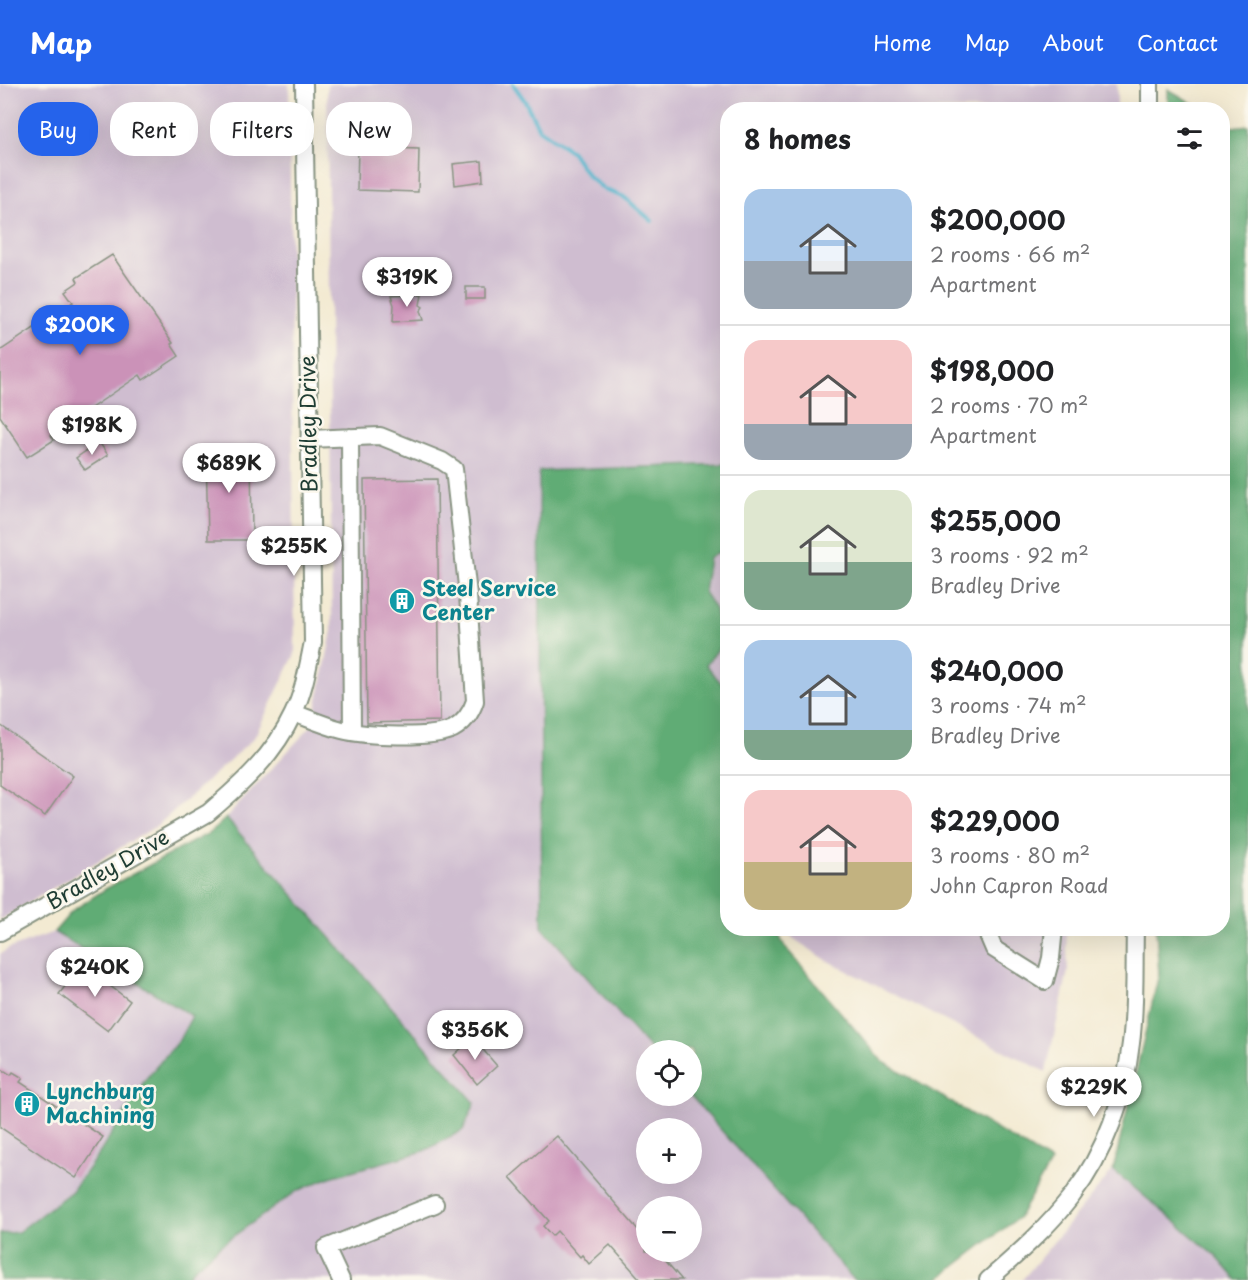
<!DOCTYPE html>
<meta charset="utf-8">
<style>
:root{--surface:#fff;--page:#f2f2f2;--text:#202124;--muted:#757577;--line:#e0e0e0;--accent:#2563eb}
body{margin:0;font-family:"Playpen Sans",sans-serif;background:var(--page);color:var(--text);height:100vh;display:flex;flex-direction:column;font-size:22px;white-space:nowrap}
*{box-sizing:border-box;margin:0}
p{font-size:20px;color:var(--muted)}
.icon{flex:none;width:33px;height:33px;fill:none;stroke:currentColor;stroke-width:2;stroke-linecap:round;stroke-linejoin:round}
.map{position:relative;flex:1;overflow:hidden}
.sheet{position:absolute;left:720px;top:18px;width:510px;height:834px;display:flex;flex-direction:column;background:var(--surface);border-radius:24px;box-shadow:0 6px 24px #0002}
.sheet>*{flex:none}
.top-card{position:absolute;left:18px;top:18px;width:570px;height:54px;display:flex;gap:12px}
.tools{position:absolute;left:636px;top:956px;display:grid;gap:12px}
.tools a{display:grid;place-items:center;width:66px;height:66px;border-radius:50%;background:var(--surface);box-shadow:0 6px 24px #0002;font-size:30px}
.price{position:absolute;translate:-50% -51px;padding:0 14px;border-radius:21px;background:#fff;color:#222;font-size:20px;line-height:39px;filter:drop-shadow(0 2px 3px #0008)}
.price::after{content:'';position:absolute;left:50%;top:36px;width:18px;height:14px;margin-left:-9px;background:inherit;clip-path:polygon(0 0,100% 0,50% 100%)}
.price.current{background:var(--accent);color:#fff}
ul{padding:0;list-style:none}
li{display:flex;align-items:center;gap:18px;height:150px;padding:0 24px}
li+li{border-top:2px solid var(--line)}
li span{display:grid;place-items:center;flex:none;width:168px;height:120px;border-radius:18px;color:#555}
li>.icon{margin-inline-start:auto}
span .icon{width:72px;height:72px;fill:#fffc;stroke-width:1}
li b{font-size:26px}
h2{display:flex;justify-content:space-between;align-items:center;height:72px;padding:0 24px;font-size:26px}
.chip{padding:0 21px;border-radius:24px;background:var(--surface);box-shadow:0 6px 24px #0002;font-size:21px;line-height:54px}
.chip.current{background:var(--accent);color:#fff}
header{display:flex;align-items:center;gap:36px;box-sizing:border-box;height:84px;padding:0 30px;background:var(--accent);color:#fff}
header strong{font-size:28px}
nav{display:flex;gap:33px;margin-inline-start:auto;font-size:21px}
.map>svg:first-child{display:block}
.industrial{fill:#cfbdd0;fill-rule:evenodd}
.forest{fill:#61ac75;stroke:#407454;stroke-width:1.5}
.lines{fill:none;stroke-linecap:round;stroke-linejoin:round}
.stream{stroke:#4db4cc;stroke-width:4}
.building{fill:#cb92b8}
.minor-casing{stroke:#899483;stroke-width:20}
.minor{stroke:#fff;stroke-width:16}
.labels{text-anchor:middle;stroke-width:5;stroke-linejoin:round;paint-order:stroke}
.street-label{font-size:21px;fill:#1f3d34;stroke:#fbf7ec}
.culture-label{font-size:21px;font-weight:bold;fill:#0d838f;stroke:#fbf7ec;text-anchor:start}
</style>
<header>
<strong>Map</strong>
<nav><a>Home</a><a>Map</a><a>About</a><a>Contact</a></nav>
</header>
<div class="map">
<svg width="1248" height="1196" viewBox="0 0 1248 1196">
<rect width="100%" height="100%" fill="#fbf7ec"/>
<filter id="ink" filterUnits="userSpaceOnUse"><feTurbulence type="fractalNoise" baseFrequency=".0167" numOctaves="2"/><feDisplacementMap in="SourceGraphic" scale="12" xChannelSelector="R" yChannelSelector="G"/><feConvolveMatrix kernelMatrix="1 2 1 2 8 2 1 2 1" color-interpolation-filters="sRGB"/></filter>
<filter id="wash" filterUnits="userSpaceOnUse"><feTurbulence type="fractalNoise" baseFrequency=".008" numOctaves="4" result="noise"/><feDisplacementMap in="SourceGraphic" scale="24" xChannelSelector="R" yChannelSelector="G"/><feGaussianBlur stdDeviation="1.35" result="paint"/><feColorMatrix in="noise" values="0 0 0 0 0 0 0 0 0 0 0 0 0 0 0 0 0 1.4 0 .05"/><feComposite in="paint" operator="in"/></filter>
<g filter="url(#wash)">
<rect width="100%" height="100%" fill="#f3ead2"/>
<!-- industrial -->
<path class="industrial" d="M0,0H289L295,570L254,654L158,741L0,836Z
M327,0H1117V25L728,26L727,380L540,387L542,843L651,966H646V1011H690L854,1196H186L192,1187L221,1161L297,1107L330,1093L424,1067L463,1046L475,1019L226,734L313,640L332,547ZM646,1044H692V1089H646ZM646,1122H692V1167H646Z
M727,463V606L706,581L704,508L709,474Z
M784,845H1066L1068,887L1046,988L828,877L794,855Z
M54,848L192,932L179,956L145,996L101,1067L72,1107L18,1148L0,1150V870L8,865Z
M1113,1086L1216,1172L1237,1196H1022Z"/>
<!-- forest -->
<path class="forest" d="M1168,5L1202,25H1168Z
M1223,37L1232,43L1248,41V1196H1237L1216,1172L1113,1086L1159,890L1156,845L1222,844Z
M727,380V463L709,474L704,508L715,525L722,560L706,581L727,606L728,844L776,845L785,863L882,977L1051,1078L1019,1133L937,1196H854L690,1011L692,966H651L542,843L539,387Z
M226,734L475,1019L463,1046L424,1067L330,1093L297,1107L221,1161L192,1186L186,1196H0V1150L18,1148L72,1107L101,1067L145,996L179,956L192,932L54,848L73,826L107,804L211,748Z"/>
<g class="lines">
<!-- stream -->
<path class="stream" d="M513,0L525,17L539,45L571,67L588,92L605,106L624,113L652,137"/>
</g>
<g id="blocks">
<!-- building -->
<path class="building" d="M358,63L419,65L418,108L357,106Z
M482,77L483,97L455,101L453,80Z
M112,171L173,259L171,260L179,272L143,296L140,291L51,351L54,356L27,373L0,332V267L73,218L65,207L78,198L76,194Z
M466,203H485V215H466Z
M422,210L420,221L423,223L420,227L423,236L393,238L394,221L391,212Z
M99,358L108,371L85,386L76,374Z
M251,364L252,456H208L206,365Z
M437,395L440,637L367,639L364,396Z
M0,641L73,692L45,732L0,701Z
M82,881L130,917L108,947L59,910Z
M473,954L497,982L477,1000L454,971Z
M0,984L11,991L13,988L23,994L20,998L103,1053L76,1094L0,1043Z
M557,1052L646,1155V1167H657L682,1196H641L610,1161L589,1180L582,1171L580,1173L557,1147L552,1152L543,1142L549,1137L510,1093Z"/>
</g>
</g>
<g filter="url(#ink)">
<use href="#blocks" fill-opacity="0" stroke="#899483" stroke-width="1.5"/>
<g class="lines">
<!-- minor casing -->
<g class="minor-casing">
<path id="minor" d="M1150,26V0
M350,353L352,648
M294,629C310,635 326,642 342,646C365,652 432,655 453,645C464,639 471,629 475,617L468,511L454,385L442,377L380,352L309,355
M985,844L994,865L1045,897L1051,874L1054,844
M0,848L208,729C242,700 274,671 293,630C304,608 308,582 313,558L304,0
M341,1196L326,1164L435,1120
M988,1196C1018,1170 1048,1143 1072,1112C1105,1069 1125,1013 1131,959C1136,921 1134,883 1135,844"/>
</g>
<!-- minor -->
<use href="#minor" class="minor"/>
</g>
</g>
<!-- icons -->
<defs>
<g id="building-disc" transform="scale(1.35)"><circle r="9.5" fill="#0f9aa8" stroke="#fbf7ec"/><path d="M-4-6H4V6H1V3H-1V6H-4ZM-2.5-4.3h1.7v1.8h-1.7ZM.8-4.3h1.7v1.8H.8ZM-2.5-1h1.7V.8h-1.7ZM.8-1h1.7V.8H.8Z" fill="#fff"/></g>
</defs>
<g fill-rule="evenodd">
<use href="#building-disc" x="402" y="517"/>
<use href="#building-disc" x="27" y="1020"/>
</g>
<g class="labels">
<!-- street labels -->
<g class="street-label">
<text transform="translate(309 340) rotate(-91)" y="7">Bradley Drive</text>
<text transform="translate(108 786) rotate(-30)" y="7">Bradley Drive</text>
</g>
<!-- culture labels -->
<g class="culture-label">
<text x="422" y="512">Steel Service<tspan x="422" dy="24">Center</tspan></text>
<text x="46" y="1015">Lynchburg<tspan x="46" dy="24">Machining</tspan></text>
</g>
</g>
</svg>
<div class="tools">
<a><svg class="icon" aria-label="locate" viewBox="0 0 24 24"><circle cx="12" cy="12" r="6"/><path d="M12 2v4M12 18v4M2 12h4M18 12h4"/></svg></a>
<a>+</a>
<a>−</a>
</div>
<b class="price" style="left:407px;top:224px">$319K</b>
<b class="price current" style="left:80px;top:272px">$200K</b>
<b class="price" style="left:92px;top:372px">$198K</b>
<b class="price" style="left:229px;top:410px">$689K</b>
<b class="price" style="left:294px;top:493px">$255K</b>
<b class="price" style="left:95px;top:914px">$240K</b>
<b class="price" style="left:475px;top:977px">$356K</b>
<b class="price" style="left:1094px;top:1034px">$229K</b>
<div class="top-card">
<a class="chip current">Buy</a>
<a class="chip">Rent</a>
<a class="chip">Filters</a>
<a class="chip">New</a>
</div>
<section class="sheet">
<h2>8 homes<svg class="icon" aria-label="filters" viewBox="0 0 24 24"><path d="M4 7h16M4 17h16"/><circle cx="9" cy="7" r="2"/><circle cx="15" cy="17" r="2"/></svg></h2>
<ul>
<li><span style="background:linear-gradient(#a9c7e8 60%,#9aa5b1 0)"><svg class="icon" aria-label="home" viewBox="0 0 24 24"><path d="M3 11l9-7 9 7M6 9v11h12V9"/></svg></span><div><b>$200,000</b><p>2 rooms · 66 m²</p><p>Apartment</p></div></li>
<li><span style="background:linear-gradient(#f6c9c9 70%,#9aa5b1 0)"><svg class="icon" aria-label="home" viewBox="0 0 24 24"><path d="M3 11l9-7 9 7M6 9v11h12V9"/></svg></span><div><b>$198,000</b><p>2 rooms · 70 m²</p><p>Apartment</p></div></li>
<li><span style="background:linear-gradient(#dfe7d0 60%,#7fa58c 0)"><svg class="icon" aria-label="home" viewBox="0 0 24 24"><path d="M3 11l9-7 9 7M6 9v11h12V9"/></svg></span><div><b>$255,000</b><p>3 rooms · 92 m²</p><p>Bradley Drive</p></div></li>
<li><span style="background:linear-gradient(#a9c7e8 75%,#7fa58c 0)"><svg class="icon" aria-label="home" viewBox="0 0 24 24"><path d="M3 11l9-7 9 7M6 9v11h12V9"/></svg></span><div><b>$240,000</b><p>3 rooms · 74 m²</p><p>Bradley Drive</p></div></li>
<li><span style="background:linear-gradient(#f6c9c9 60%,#c2b280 0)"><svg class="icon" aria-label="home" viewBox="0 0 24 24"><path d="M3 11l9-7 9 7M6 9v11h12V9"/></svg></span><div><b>$229,000</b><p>3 rooms · 80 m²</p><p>John Capron Road</p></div></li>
</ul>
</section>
</div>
